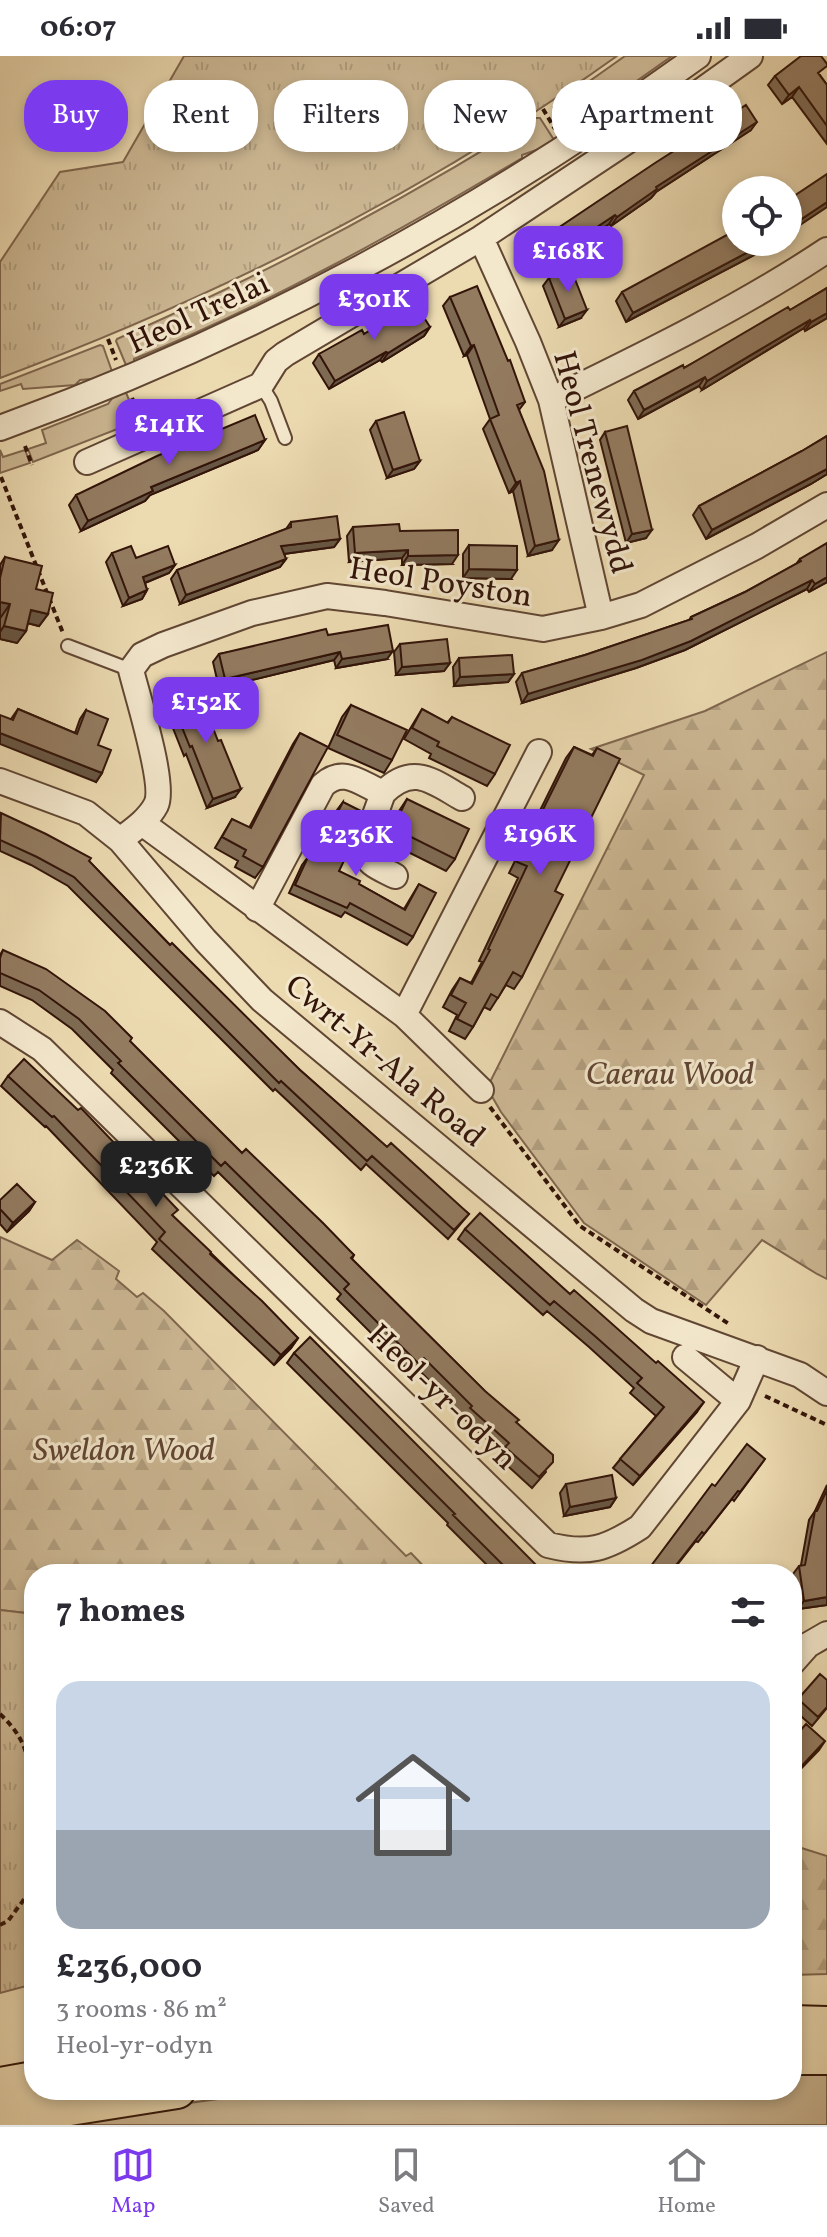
<!DOCTYPE html>
<meta charset="utf-8">
<style>
:root{--surface:#fff;--page:#f7f7f7;--text:#2b2b33;--muted:#7c7c81;--line:#e1e1e2;--accent:#7c3aed}
body{margin:0;font-family:Vollkorn,serif;background:var(--page);color:var(--text);height:100vh;display:flex;flex-direction:column;font-size:30px;white-space:nowrap}
*{box-sizing:border-box;margin:0}
p{font-size:26px;color:var(--muted)}
.icon{flex:none;width:44px;height:44px;fill:none;stroke:currentColor;stroke-width:2;stroke-linecap:round;stroke-linejoin:round}
.map{position:relative;flex:1;overflow:hidden}
.panel{position:absolute;left:24px;top:1508px;width:778px;height:536px;display:flex;flex-direction:column;background:var(--surface);border-radius:32px;box-shadow:0 4px 12px #0003}
.panel>*{flex:none}
.banner{position:absolute;left:24px;top:24px;width:780px;height:72px;display:flex;gap:16px}
.tools{position:absolute;left:722px;top:120px;display:grid;gap:16px}
.tools a{display:grid;place-items:center;width:80px;height:80px;border-radius:50%;background:var(--surface);box-shadow:0 4px 12px #0003;font-size:40px}
.price{position:absolute;translate:-50% -68px;padding:0 18px;border-radius:16px;background:var(--accent);color:#fff;font-size:26px;line-height:52px;filter:drop-shadow(0 2px 4px #0008)}
.price::after{content:'';position:absolute;left:50%;top:48px;width:24px;height:18px;margin-left:-12px;background:inherit;clip-path:polygon(0 0,100% 0,50% 100%)}
.price.on{background:#222;color:#fff}
ul{padding:0;list-style:none}
li{display:grid;align-content:center;gap:16px;height:424px;padding:0 32px}
li span{display:grid;place-items:center;height:248px;border-radius:24px;color:#555}
li>.icon{margin-inline-start:auto}
span .icon{width:144px;height:144px;fill:#fffc;stroke-width:1}
li b{font-size:34px}
h2{display:flex;justify-content:space-between;align-items:center;height:96px;padding:0 32px;font-size:34px}
.pill{padding:0 28px;border-radius:32px;background:var(--surface);box-shadow:0 4px 12px #0003;font-size:28px;line-height:72px}
.pill.on{background:var(--accent);color:#fff}
.status{display:flex;justify-content:space-between;align-items:center;height:56px;padding:0 40px;background:var(--surface);direction:ltr}
.status svg{height:22px;fill:currentColor}
.dock{display:flex;justify-content:space-around;align-items:center;height:112px;border-top:2px solid var(--line);background:var(--surface);font-size:22px;color:var(--muted)}
.dock a{display:grid;justify-items:center;gap:4px}
.dock .on{color:var(--accent)}
.map>svg:first-child{display:block}
.green{fill:#ccb894;stroke:#7f664e;stroke-width:2}
.forest{fill:url(#forest-firs);stroke:#7f664e;stroke-width:2}
.park{fill:url(#park-tufts);stroke:#7f664e;stroke-width:2}
.lines{fill:none;stroke-linecap:round;stroke-linejoin:round}
.service-casing{stroke:#604633;stroke-width:16}
.minor-casing{stroke:#604633;stroke-width:28}
.primary-casing{stroke:#321409;stroke-width:40}
.path{stroke:#321409;stroke-width:4;stroke-dasharray:6 4;stroke-linecap:butt}
.service{stroke:#f3e7cc;stroke-width:12}
.minor{stroke:#f3e7cc;stroke-width:24}
.primary{stroke:#ecdab1;stroke-width:36}
.wall{fill:#7e6a53;stroke:#321409;stroke-width:2}
.shaded-wall{fill:#675643;stroke:#321409;stroke-width:2}
.building{fill:#937b60;stroke:#321409;stroke-width:2}
.labels{text-anchor:middle;stroke-width:6;stroke-linejoin:round;paint-order:stroke}
.street-label{font-size:32px;fill:#321409;stroke:#f3e7cc}
.park-label{font-size:32px;font-style:italic;fill:#604533;stroke:#f3e7cc}
</style>
<div class="status"><b>06:07</b><svg viewBox="0 0 49 12"><path d="M0 12V9h3v3zM5 12V6h3v6zM10 12V3h3v9zM15 12V0h3v12zM26 1h20v11H26zM47 4h2v5h-2z"/></svg></div>
<div class="map">
<svg width="827" height="2069" viewBox="0 0 827 2069">
<defs>
<pattern id="forest-firs" width="22" height="20" patternUnits="userSpaceOnUse" patternTransform="scale(2)"><rect width="22" height="20" fill="#ccb894"/><path d="M5 1l3.5 6h-7zM16 11l3.5 6h-7z" fill="#b09d7e"/></pattern>
<pattern id="park-tufts" width="24" height="20" patternUnits="userSpaceOnUse" patternTransform="scale(2)"><rect width="24" height="20" fill="#ccb894"/><path d="M3 7l-1-3M5 7V3M7 7l1-3M15 17l-1-3M17 17v-4M19 17l1-3" fill="none" stroke="#b09d7e"/></pattern>
</defs>
<rect width="100%" height="100%" fill="#ecdab1"/>
<filter id="stains"><feTurbulence type="fractalNoise" baseFrequency=".0025" numOctaves="4"/><feColorMatrix values="0 0 0 0 .2 0 0 0 0 .09 0 0 0 0 .02 0 0 0 .5 -.17"/></filter>
<radialGradient id="worn" r=".72"><stop offset=".6" stop-color="#630" stop-opacity="0"/><stop offset="1" stop-color="#630" stop-opacity=".3"/></radialGradient>
<!-- green -->
<path class="green" d="M625,0H672L590,58L573,67L574,73L571,80L553,51Z
M536,62H540L556,87L522,99V102C396,177 269,248 134,303V309L128,314L116,285L117,283C263,220 402,145 536,62Z
M100,289L103,290L114,321L80,324L75,329L23,333L21,328L0,335V328Z
M124,332L138,365L33,406L28,393L46,387L42,374L108,348L118,334Z
M0,394L3,401L25,394L30,407L0,417Z
M792,2015H827V2069H31L282,2034H792Z"/>
<!-- forest -->
<path class="forest" d="M827,596V1223L817,1218L762,1184L706,1249L584,1167L501,1056L487,1032L644,719L591,693L705,655Z
M0,1181L52,1204L77,1184L119,1215L116,1223L137,1241L143,1237L164,1255L406,1500L411,1497L431,1518H34V1558L0,1554Z
M792,1789L827,1800V1918L792,1919Z"/>
<!-- park -->
<path class="park" d="M184,0H617C428,135 217,241 0,322V206L60,116L123,106Z
M0,1554L34,1558V1928L0,1937Z"/>
<g class="lines">
<!-- service casing -->
<g class="service-casing">
<path id="service" d="M261,329L271,345L285,382
M68,590L131,614"/>
</g>
<!-- minor casing -->
<g class="minor-casing">
<path id="minor" d="M481,182L528,286L551,344L601,561
M551,344C645,298 740,252 827,194
M0,372C253,280 480,158 698,0
M87,406L261,329L276,305L285,298L481,182L683,48L750,0
M0,725L86,757L120,784L205,884L262,944L634,1254L651,1265L800,1319L827,1337
M383,737C413,707 432,725 462,742
M142,767L404,959L481,1034
M120,784C133,774 148,764 156,749C166,729 137,639 131,614L142,599L163,589L252,557L327,540L385,547L543,573L601,561L641,549L757,490L827,449
M257,853L323,729C344,710 361,728 383,737L363,792C365,808 382,813 395,820
M404,959L539,696
M0,966L42,993L548,1489C588,1499 606,1493 640,1471L738,1345L757,1302
M685,1301L738,1345
M792,1607L808,1589L827,1578"/>
</g>
<!-- primary casing -->
<g class="primary-casing">
<path id="primary" d="M792,1968L827,1969
M792,2000H827
M0,2030L34,2024
M0,2062L177,2034"/>
</g>
<!-- path -->
<path class="path" d="M543,53L555,73
M108,283L116,304
M132,342L140,359
M25,390L32,409
M1,421L63,577
M490,1051L580,1170L729,1268
M765,1340L827,1369
M0,1658C33,1689 28,1710 34,1751
M0,1869L8,1865L34,1830"/>
<!-- service -->
<use href="#service" class="service"/>
<!-- minor -->
<use href="#minor" class="minor"/>
<!-- primary -->
<use href="#primary" class="primary"/>
</g>
<!-- wall -->
<path class="wall" d="M820,19L827,29V88L792,41L782,48L768,29L775,20Z
M751,74L656,136L651,142L611,170L609,168L561,200L550,183L555,174Z
M758,197L626,266L616,245L622,236Z
M549,222L581,262L559,271L543,230Z
M827,232V262L805,275L804,272L702,334L699,330L638,363L628,344L634,335L684,312L790,254Z
M450,241L525,346L519,354L552,494L528,500L513,435L509,437L483,373L490,363L467,299L464,300L443,250Z
M430,271L424,280L382,306L380,304L329,333L313,307L319,298L364,278Z
M376,365L420,405L414,413L387,422L370,374Z
M605,376L646,482L626,487L600,384Z
M827,380V418L811,428L706,483L693,459L699,450L802,395Z
M265,384L258,394L150,439L145,445L81,475L69,449L76,439Z
M291,466L340,483L334,491L284,498L286,503L280,511L180,548L171,523L177,514L286,473Z
M353,471L400,475L452,508L402,509V502L349,506L347,480Z
M469,489L511,523L463,522V498Z
M112,497L136,502L175,509L169,517L145,527L147,534L142,543L123,550L106,506Z
M5,501L48,558L39,570L28,567L26,575L17,587L0,583V509Z
M800,503L827,526L809,536L807,533L685,594L636,612L522,647L516,626L522,617L585,599L689,564L691,561L745,536L796,508Z
M328,579L387,603L336,612L334,604L219,632L213,606L219,598Z
M400,588L450,607L444,615L396,619L394,596Z
M459,602L514,618L508,626L454,630L453,611Z
M171,644L235,741L207,752L186,698L184,700L165,652Z
M351,649L392,704L384,717L328,692L342,661Z
M18,653L75,677L80,663L86,654L98,689L102,717L96,726L11,663Z
M422,653L447,667L452,661L495,718L487,730L429,702L431,698L404,683Z
M300,677L263,811L255,822L235,811L238,805L215,792L232,763L249,772L293,688Z
M574,691L592,699L597,692L555,835L522,921L514,933L506,929L490,954L484,951L473,971L465,983L449,975L457,959L443,951L452,934L460,922L471,927L482,906L479,905L518,822L509,817L566,702Z
M407,743L455,803L446,815L384,784L399,755Z
M343,746L339,815L359,828L404,853L419,828L413,881L407,889L345,856L341,861L289,837L302,809L308,801L312,803L337,754Z
M0,758L89,805L170,889L300,1014L387,1091L469,1158L448,1183L366,1108L361,1114L275,1033L273,1035L68,830L31,809L0,795Z
M3,894L130,986L242,1097L354,1199L352,1203L517,1367L546,1416L532,1432L498,1401L501,1396L463,1362L464,1360L417,1312L411,1317L337,1243L341,1238L218,1116L214,1120L111,1017L113,1014L72,973L32,944L0,930V899Z
M8,1020L173,1160L298,1282L291,1292L274,1309L152,1193L157,1186L46,1070L45,1071L1,1030Z
M0,1144L35,1146L29,1155L7,1176L0,1168Z
M465,1173L697,1356L633,1429L613,1412L656,1360L630,1337L634,1332L589,1291L547,1255L543,1259L458,1183Z
M294,1297L545,1518H496L447,1469L448,1467L287,1307Z
M765,1403L734,1445L732,1443L698,1486L696,1485L670,1518H645L715,1430Z
M566,1428L616,1442L610,1451L564,1460L560,1437Z
M827,1429V1549L798,1553L793,1518L799,1510L801,1509L809,1464L815,1455Z
M798,1643L827,1652L812,1670L792,1652Z"/>
<!-- shaded-wall -->
<path class="shaded-wall" d="M799,31L792,41L782,48L789,39Z
M757,66L751,74L656,136L651,142L611,170L617,161L656,131Z
M827,146V151L788,177V172Z
M615,159L609,168L561,200L567,191Z
M767,186H775L758,197L626,266L633,257Z
M587,254L581,262L559,271L565,263Z
M827,257V262L805,275L811,266Z
M810,264L804,272L702,334L707,325Z
M430,271L424,280L382,306L388,297Z
M474,289L467,299L464,300L471,290Z
M386,296L380,304L329,333L335,325Z
M705,321L699,330L638,363L644,354Z
M265,384L258,394L150,439L145,445L81,475L88,465L151,431Z
M420,405L414,413L387,422L393,414Z
M827,413V418L811,428L706,483L712,474Z
M520,425L513,435L509,437L516,427Z
M652,474L646,482L626,487L632,478Z
M340,483L334,491L276,499L281,490Z
M559,484L552,494L528,500L535,490Z
M408,494L402,502L349,506L355,497Z
M458,499L452,508L402,509L408,500Z
M286,503L280,511L180,548L186,539Z
M175,509L169,517L137,530L143,521Z
M469,513L517,514L511,523L463,522Z
M827,521V526L809,536L815,528Z
M812,524L807,533L685,594L636,612L522,647L528,638Z
M147,534L142,543L123,550L129,542Z
M0,546L10,548L1,561L0,560Z
M31,554L48,558L39,570L23,566Z
M4,570L26,575L17,587L0,583V576Z
M393,595L387,603L336,612L342,603Z
M340,596L334,604L219,632L225,623Z
M450,607L444,615L396,619L402,611Z
M514,618L508,626L454,630L460,621Z
M0,677L102,717L96,726L0,688Z
M241,733L235,741L207,752L213,743Z
M35,1146L29,1155L7,1176L13,1167Z
M298,1282L291,1292L274,1309L281,1299Z
M704,1346L697,1356L633,1429L640,1420Z
M616,1442L610,1451L564,1460L570,1451Z
M827,1541V1549L798,1553L804,1545Z
M825,1685L819,1694L792,1722L797,1715Z"/>
<!-- building -->
<path class="building" d="M801,0H821L827,8V10L818,17L827,29V70L799,31L789,39L775,20Z
M746,49L757,66L656,131L657,133L617,161L615,159L567,191L555,174L655,107Z
M827,118V146L788,172V144Z
M736,174V186H767L633,257L622,236Z
M571,213L587,254L565,263L549,222Z
M477,230L508,305L510,304L525,346L517,349L544,415L559,484L535,490L520,425L516,427L490,363L499,359L474,289L471,290L450,241Z
M827,232V257L811,266L810,264L707,325L705,321L644,354L634,335L683,309L684,312L788,251L790,254Z
M414,246L430,271L388,297L386,296L335,325L319,298L362,274L364,278Z
M404,356L420,405L393,414L376,365Z
M255,359L265,384L151,431L153,435L88,465L76,439L157,400Z
M627,370L652,474L632,478L605,376Z
M827,380V413L712,474L699,450L802,395Z
M337,460L340,483L281,490L286,503L186,539L177,514L291,471V466Z
M399,468L400,475L458,474V499L408,500V494L355,497L353,471Z
M827,487V521L815,528L812,524L691,585L642,604L528,638L522,617L585,599L692,563L691,561L745,536L801,505L800,503Z
M469,489L517,490V514L469,513Z
M131,490L136,502L168,490L175,509L143,521L147,534L129,542L112,497Z
M5,501L42,510L36,533L53,537L48,558L31,554L26,575L4,570L10,548L0,546V522Z
M388,569L393,595L342,603L340,596L225,623L219,598L326,573L328,579Z
M447,583L450,607L402,611L400,588Z
M512,599L514,618L460,621L459,602Z
M198,633L218,685L221,684L241,733L213,743L192,690L190,691L171,644Z
M351,649L407,674L392,704L337,679Z
M18,653L77,678L86,654L108,663L98,689L111,694L102,717L0,677V659L13,664Z
M422,653L448,667L452,661L510,689L495,718L437,690L439,686L412,672Z
M300,677L328,691L263,811L243,800L246,794L222,781L232,763L251,772Z
M574,691L593,700L597,692L620,703L555,835L563,839L522,921L513,916L498,942L491,938L473,971L457,963L466,947L451,939L460,922L472,928L490,894L488,893L527,810L517,806Z
M407,743L469,773L455,803L393,772Z
M343,746L363,756L354,784L339,815L360,825L359,828L405,854L419,828L436,837L413,881L350,847L347,852L295,829L308,801L313,803Z
M1,757L46,778L91,802L89,805L170,889L172,887L300,1014L387,1091L391,1087L469,1158L454,1174L372,1100L367,1105L281,1025L279,1027L74,821L37,801L0,784Z
M3,894L46,913L105,955L132,982L130,985L242,1097L246,1093L323,1167L354,1199L351,1202L485,1335L519,1364L516,1366L553,1399V1406L539,1421L505,1391L509,1387L470,1352L472,1350L424,1302L418,1307L344,1233L349,1228L225,1106L221,1110L118,1007L121,1005L79,963L39,934L0,917V902Z
M24,1003L78,1054L81,1052L178,1154L172,1159L211,1196L210,1198L262,1245L298,1282L281,1299L159,1183L165,1176L54,1060L52,1061L8,1020Z
M17,1128L35,1146L13,1167L0,1153V1144Z
M480,1157L570,1238L574,1234L656,1307L658,1305L704,1346L640,1420L620,1403L664,1351L637,1327L642,1322L596,1281L554,1245L550,1249L465,1173Z
M310,1281L545,1518H512L453,1459L455,1458L294,1297Z
M747,1388L765,1403L740,1436L738,1435L704,1478L702,1476L669,1518H645L712,1428L715,1430Z
M612,1419L616,1442L570,1451L566,1428Z
M827,1434V1541L804,1545L799,1510L805,1509L815,1455H817Z
M820,1618L827,1624V1651L818,1661L798,1643Z
M806,1668L825,1685L797,1715L799,1717L792,1726V1684Z"/>
<g class="labels">
<!-- street labels -->
<g class="street-label">
<text transform="translate(198 256) rotate(-25)" y="11">Heol Trelai</text>
<text transform="translate(594 406) rotate(75)" y="11">Heol Trenewydd</text>
<text transform="translate(441 525) rotate(9)" y="11">Heol Poyston</text>
<text transform="translate(386 1004) rotate(40)" y="11">Cwrt-Yr-Ala Road</text>
<text transform="translate(443 1340) rotate(44)" y="11">Heol-yr-odyn</text>
</g>
<!-- park labels -->
<g class="park-label">
<text x="670" y="1028">Caerau Wood</text>
<text x="124" y="1404">Sweldon Wood</text>
</g>
</g>
<rect width="100%" height="100%" filter="url(#stains)"/>
<rect width="100%" height="100%" fill="url(#worn)"/>
</svg>
<div class="tools">
<a><svg class="icon" aria-label="locate" viewBox="0 0 24 24"><circle cx="12" cy="12" r="6"/><path d="M12 2v4M12 18v4M2 12h4M18 12h4"/></svg></a>
</div>
<b class="price" style="left:568px;top:238px">£168K</b>
<b class="price" style="left:374px;top:286px">£301K</b>
<b class="price" style="left:169px;top:411px">£141K</b>
<b class="price" style="left:206px;top:689px">£152K</b>
<b class="price" style="left:540px;top:821px">£196K</b>
<b class="price" style="left:356px;top:822px">£236K</b>
<b class="price on" style="left:156px;top:1153px">£236K</b>
<div class="banner">
<a class="pill on">Buy</a>
<a class="pill">Rent</a>
<a class="pill">Filters</a>
<a class="pill">New</a>
<a class="pill">Apartment</a>
</div>
<section class="panel">
<h2>7 homes<svg class="icon" aria-label="filters" viewBox="0 0 24 24"><path d="M4 7h16M4 17h16"/><circle cx="9" cy="7" r="2"/><circle cx="15" cy="17" r="2"/></svg></h2>
<ul>
<li><span style="background:linear-gradient(#c9d6e8 60%,#9aa5b1 0)"><svg class="icon" aria-label="home" viewBox="0 0 24 24"><path d="M3 11l9-7 9 7M6 9v11h12V9"/></svg></span><div><b>£236,000</b><p>3 rooms · 86 m²</p><p>Heol-yr-odyn</p></div></li>
</ul>
</section>
</div>
<nav class="dock">
<a class="on"><svg class="icon" aria-label="map" viewBox="0 0 24 24"><path d="M3 6l6-2 6 2 6-2v14l-6 2-6-2-6 2zM9 4v14M15 6v14"/></svg>Map</a>
<a><svg class="icon" aria-label="saved" viewBox="0 0 24 24"><path d="M7 4h10v16l-5-4-5 4z"/></svg>Saved</a>
<a><svg class="icon" aria-label="home" viewBox="0 0 24 24"><path d="M3 11l9-7 9 7M6 9v11h12V9"/></svg>Home</a>
</nav>
